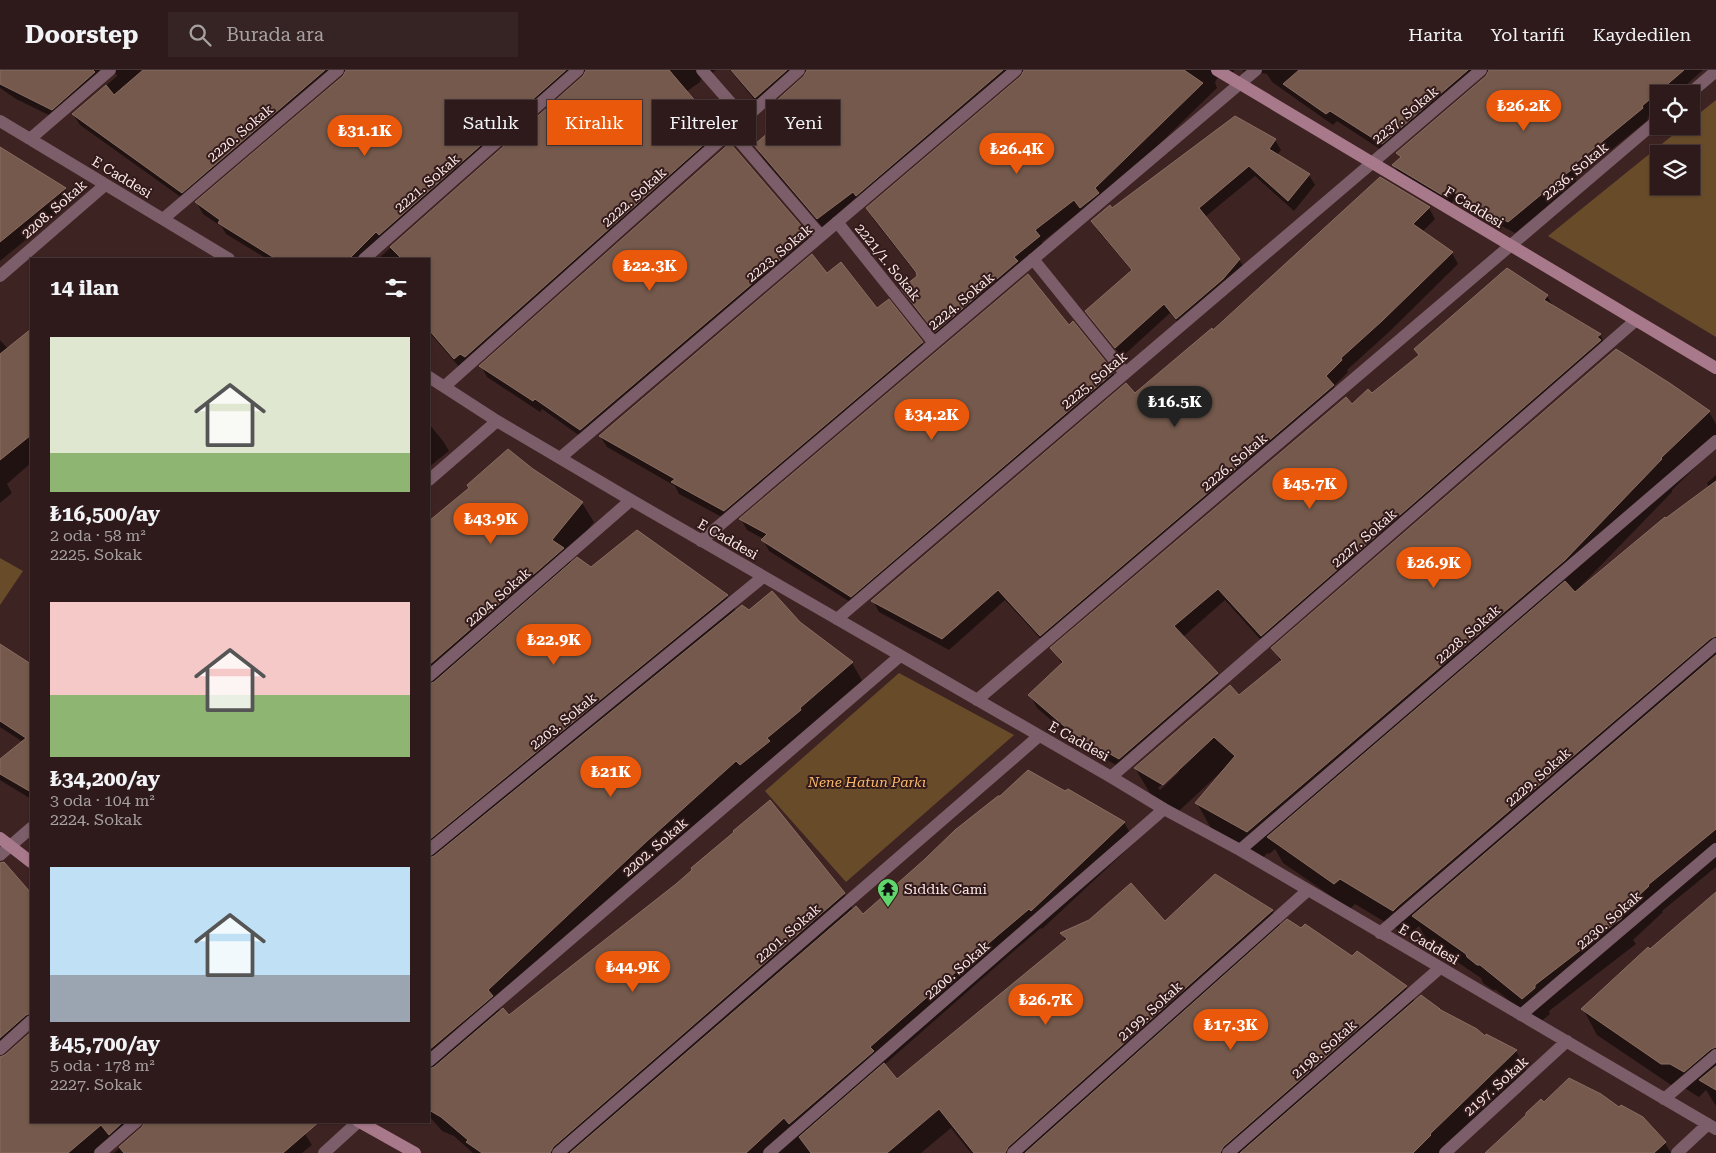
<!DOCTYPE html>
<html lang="tr">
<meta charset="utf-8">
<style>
:root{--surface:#2e1a1a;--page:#362323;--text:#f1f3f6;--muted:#a7a1a2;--line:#493839;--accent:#ea580c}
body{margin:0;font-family:"Roboto Serif",serif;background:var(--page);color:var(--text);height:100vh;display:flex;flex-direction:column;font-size:19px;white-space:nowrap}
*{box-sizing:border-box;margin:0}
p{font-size:16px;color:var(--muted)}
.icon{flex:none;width:28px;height:28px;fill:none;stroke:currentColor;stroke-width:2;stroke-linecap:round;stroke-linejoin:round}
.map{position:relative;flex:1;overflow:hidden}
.panel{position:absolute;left:30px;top:188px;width:400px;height:865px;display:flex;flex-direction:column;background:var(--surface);border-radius:0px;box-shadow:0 1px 4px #0004,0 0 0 1px var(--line)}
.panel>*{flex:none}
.guide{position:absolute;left:445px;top:30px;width:475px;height:45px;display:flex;gap:10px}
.controls{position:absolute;left:1650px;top:15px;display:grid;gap:10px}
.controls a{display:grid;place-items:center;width:50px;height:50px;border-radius:0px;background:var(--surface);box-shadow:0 1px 4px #0004,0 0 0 1px var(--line);font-size:25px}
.price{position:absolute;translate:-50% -42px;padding:0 11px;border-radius:18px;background:var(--accent);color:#fff;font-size:16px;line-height:32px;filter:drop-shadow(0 1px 2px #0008)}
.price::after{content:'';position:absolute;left:50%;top:30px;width:15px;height:11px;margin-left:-8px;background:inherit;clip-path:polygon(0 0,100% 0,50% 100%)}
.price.on{background:#222;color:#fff}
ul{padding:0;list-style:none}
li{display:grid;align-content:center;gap:10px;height:265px;padding:0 20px}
li span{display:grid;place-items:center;height:155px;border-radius:0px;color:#555}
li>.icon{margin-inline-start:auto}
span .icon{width:90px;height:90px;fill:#fffc;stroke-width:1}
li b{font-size:21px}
h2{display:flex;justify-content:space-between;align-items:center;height:60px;padding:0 20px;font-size:21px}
.chip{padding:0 18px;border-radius:0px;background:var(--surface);box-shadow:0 1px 4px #0004,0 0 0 1px var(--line);font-size:18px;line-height:45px}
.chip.on{background:var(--accent);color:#fff}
header{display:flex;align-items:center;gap:30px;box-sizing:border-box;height:70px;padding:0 25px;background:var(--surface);border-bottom:1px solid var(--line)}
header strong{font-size:24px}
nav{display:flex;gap:28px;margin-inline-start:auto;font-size:18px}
.search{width:350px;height:45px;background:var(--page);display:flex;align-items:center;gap:12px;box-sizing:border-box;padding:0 18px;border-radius:0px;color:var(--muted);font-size:19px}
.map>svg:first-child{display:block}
.green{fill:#684c2a;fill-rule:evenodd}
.shadow{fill:#0007;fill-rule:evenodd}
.building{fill:#74594c;stroke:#8a6d61}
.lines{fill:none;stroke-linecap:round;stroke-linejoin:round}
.street{stroke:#7b5e69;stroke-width:12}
.secondary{stroke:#a8798b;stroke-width:12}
.labels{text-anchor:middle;stroke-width:4;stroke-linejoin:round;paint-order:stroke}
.street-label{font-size:14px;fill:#fae8e7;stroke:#331a1a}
.park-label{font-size:14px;font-style:italic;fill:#fbba6b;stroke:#331a1a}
.poi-label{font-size:14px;fill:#fae8e7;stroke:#331a1a;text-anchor:start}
</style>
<header>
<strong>Doorstep</strong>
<div class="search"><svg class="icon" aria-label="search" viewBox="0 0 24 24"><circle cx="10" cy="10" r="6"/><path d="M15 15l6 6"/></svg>Burada ara</div>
<nav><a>Harita</a><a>Yol tarifi</a><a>Kaydedilen</a></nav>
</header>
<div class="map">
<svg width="1716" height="1083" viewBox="0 0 1716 1083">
<rect width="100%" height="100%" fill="#3e2323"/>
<!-- green -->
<path class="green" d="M1716,30V267L1548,166L1684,56H1691V50ZM1659,84H1691V116H1659Z
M0,488L23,501L0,535Z
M899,603L1014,665L846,812L765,721Z"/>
<!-- shadow -->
<path class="shadow" d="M0,0H716L711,4L703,5L700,12L686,22L719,61L725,72L461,299L429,262V189H378L586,4L579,5L371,189H267L226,164L222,157L203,144L197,133L345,4L339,5L189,133L80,55L73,44L117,6V4L111,5L59,50L16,29L0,18Z
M730,0H1235L1230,5L1220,4L1215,12L1217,18L1102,130L1081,141L1042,172L1045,178L943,272L909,231L903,219L918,206L874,150L867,139L1022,7L1023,4L1017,5L825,160L762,87L756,76L777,57L767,41L807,3L801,5L762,39Z
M1242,0H1703L1676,24H1659V38L1647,48L1648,50L1575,109L1577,112L1515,163L1471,140L1456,128L1449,136L1400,107L1394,95L1401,89L1398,84L1488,4L1482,5L1389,85L1337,51L1333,55L1272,12L1267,4L1261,3L1254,8Z
M1235,47L1275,70L1281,80L1277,85L1309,105L1315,115L1294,141L1255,106L1205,147L1239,189L1245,200L1183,258L1170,243L1122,287L1093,251L1087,241L1132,201L1098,161L1092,151L1112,140Z
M730,74L803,160L810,171L587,371L542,339L540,342L487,307L481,296Z
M0,78L65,119L72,132L0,191Z
M1429,138L1435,149L1422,162L1452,183L1458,194L1389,262L1347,300L1348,302L1334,316L1340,327L1047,576L1005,530L949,580L879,542L873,531L1213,262Z
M827,205L922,273L928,284L731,452L679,424L675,416L607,377L600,366Z
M1547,226L1553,236L1600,265L1607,277L1268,578L1225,530L1183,567L1217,604L1224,616L1126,701L1078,673L1037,638L1030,625L1062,594L1052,578L1352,335L1372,325L1419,286L1415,280Z
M1073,253L1113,303L1119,314L858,537L769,481L763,470L764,469L747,460L741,449Z
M28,263L31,266V393L7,414L12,423L0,433V270L8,279Z
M1671,315L1709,342L1716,354V377L1672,420V422L1578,519L1580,520L1666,449L1709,418L1707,413L1716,405V797L1662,841L1663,842L1633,870L1636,874L1549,941L1550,944L1538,954L1496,920H1493L1483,913L1481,908L1428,872L1419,856L1408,866L1355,834L1350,839L1283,793L1275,779L1269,784L1267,783L1263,788L1212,760L1197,733L1224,701L1223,700L1179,741L1151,725L1135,698L1239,627L1281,592L1273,578ZM1178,700L1179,702L1160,720L1158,718Z
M429,354L443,371L449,381L429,397Z
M532,400L582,433L594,452L567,485L572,494L591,498L637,462L727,526L736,541L749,542L800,553L852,593L863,612L499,939L501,942L509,947L676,815L769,732L844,824L853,839L863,846L1124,752L1135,772L1042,859L1041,858L1008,886L884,995L897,1011L1066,872L1062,864L1165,853L1215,806L1272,841L1281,856L1352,888L1358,882L1406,917L1415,932L1440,940L1485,968L1487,966L1516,981L1527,1001L1442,1083H971L951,1058L921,1083H473L454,1066L442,1061L429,1046V453L470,419Z
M0,576L31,596V729L0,710V691L23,672L0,657Z
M0,801H10L31,825V957L0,985Z
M1716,823V1036L1706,1020L1699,1027L1686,1019H1677L1597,965L1583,939Z
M31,963V1051H294L305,1064L312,1075L302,1083H114L146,1054L138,1056L108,1083H0V988L6,986Z
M1544,1033L1619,1038L1643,1048L1665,1073L1671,1083H1485Z"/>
<!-- building -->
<path class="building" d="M0,0H93L95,2L52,40L0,14Z
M143,0H325L182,123L72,44L106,15L114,25Z
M346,0H566L379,165L376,162L349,189H276L218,153L220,150L195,132L343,6Z
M586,0H669L720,60L465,287L460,284L454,289L429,260V189H402L390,177L583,6Z
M731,0H787L755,28Z
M807,0H1003L856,126L853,122L817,149L754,75L777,55L765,41L804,6Z
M1024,0H1184L1203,13L1095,118L1099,123L1080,138L1074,130L1035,160L1040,166L1014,187L1018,191L935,262L901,219L917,206L916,202L866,138L1021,6Z
M1299,0H1468L1382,74L1330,41L1326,44L1283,14Z
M1489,0H1684L1642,36L1643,38L1570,98L1571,100L1508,152L1463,129L1449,118L1442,125L1392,95L1401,87L1396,83L1486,6Z
M1235,46L1276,69L1269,79L1310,104L1288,131L1249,96L1199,138L1240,189L1223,209L1176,249L1164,234L1115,278L1085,241L1132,200L1091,151L1110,135L1112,138Z
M730,73L804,159L796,166L801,172L580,360L535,329L533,331L479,296Z
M0,77L66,118L0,172Z
M1380,107L1430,137L1413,154L1453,182L1382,251L1341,288L1342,290L1326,306L1334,315L1040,566L998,520L942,569L871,531L1126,313L1135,323L1212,258L1213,260Z
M812,184L827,203L841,192L877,238L889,229L923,272L724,441L671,412L675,409L599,366Z
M1507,198L1548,225L1544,230L1601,264L1597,267L1601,270L1261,566L1218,519L1174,556L1218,603L1119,689L1071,662L1028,625L1063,592L1050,578L1346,327L1352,334L1368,319L1372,323L1419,285L1414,279Z
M1028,204L1069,255L1073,251L1114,302L851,527L761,470L767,464L739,449Z
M31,259V365L0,390V284Z
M1616,279L1671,314L1710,341L1661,388L1662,389L1565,490L1247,762L1195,733L1235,686L1214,667L1163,715L1134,698L1230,615L1239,625L1282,590L1271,578Z
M508,379L533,399L583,432L552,470L564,478L429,595V451L469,418L467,415Z
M1716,411V566L1711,568L1398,836L1393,841L1340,809L1334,814L1267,767L1565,511L1575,522L1665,447L1666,448Z
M637,460L728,525L429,770V614L434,612L577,487L591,497Z
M772,521L800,552L853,592L800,638L801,640L767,668L770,671L740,695L736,691L646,772L488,920L493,926L429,980V788L434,786L742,535L749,540Z
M0,574L31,594V722L0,704V689L26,668L0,651Z
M1716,585V759L1648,815L1649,816L1619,844L1622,848L1535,915V918L1522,929L1480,895H1477L1467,887L1466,884L1412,846Z
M1028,700L1065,721L1068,719L1125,752L1031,841L1029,839L997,866L870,977L874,981L789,1054L784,1048L746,1083H570L856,836L863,844L925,789L955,760L998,726H1000Z
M770,730L845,823L553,1077L550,1083H482L466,1072L468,1070L441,1047L429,1040V999L434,997L503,938L509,945L676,814L692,800L691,798L734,762L733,761Z
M4,792L31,823V943L26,945L0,968V793Z
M1215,804L1273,840L1008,1077L1005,1083H974L939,1039L887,1083H811L799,1067L884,993L897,1009L1067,869L1060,863L1089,850L1131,813L1165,851Z
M1716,822V977L1711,979L1684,1002L1670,994H1661L1581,939L1648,877L1650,879Z
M1287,849L1301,858L1305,854L1352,886L1357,881L1407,916L1223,1077L1220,1083H1025Z
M1421,925L1440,939H1439L1477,959L1485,966L1486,964L1517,980L1430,1064L1431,1065L1413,1083H1240Z
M31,962V1051H124L109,1065L101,1055L68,1083H0V987L5,985Z
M1716,996V1020L1699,1010Z
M1569,1008L1601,1024L1619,1037L1621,1035L1643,1047L1666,1072L1654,1083H1485L1526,1045V1043L1541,1029L1544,1032Z
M145,1051H320L283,1083H124L119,1077L142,1057Z"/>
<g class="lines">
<!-- street -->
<path class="street" d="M702,0L744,48
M1689,24L1716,1
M0,51L229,189
M731,61L821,166
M30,69L110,0
M163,149L338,0
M837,152L934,273
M364,189L578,0
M1033,189L1125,303
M0,206L105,115
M429,307L497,351L631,430L1111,707L1164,739L1240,780L1716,1059
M445,316L799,0
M560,388L1016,0
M429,410L497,351
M701,471L1256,0
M837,549L1481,0
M429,606L631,430
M977,630L1659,49
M1111,707L1635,251
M429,780L763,507
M1240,780L1716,371
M0,785L31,758
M1380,863L1716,574
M1521,945L1716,779
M0,979L31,951
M429,991L900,586
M1664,1029L1716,985
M100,1083L137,1051
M324,1083L359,1051
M558,1083L1039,666
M769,1083L1164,739
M1013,1083L1307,821
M1228,1083L1440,898
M1445,1083L1567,971
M1677,1083L1708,1054"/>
<!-- secondary -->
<path class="secondary" d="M1217,0L1716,298
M0,768L31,792
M358,1051L415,1083"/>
</g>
<!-- icons -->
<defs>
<g id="temple-pin" transform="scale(1.125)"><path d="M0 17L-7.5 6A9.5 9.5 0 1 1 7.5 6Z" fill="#5fd56b" stroke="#331a1a"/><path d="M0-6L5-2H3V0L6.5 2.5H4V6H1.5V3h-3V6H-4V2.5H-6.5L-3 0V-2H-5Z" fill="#111"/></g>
</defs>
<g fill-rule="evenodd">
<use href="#temple-pin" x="888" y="819"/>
</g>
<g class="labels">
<!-- street labels -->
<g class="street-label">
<text transform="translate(1405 45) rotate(-40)" y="5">2237. Sokak</text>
<text transform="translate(240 63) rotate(-40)" y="5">2220. Sokak</text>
<text transform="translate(1575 101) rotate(-40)" y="5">2236. Sokak</text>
<text transform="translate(122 107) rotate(31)" y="5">E Caddesi</text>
<text transform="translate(427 113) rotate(-41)" y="5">2221. Sokak</text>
<text transform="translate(634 127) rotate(-42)" y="5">2222. Sokak</text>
<text transform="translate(1474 137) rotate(31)" y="5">F Caddesi</text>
<text transform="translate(54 139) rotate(-41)" y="5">2208. Sokak</text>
<text transform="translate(779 183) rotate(-40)" y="5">2223. Sokak</text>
<text transform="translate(888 192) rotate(51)" y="5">2221/1. Sokak</text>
<text transform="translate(961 231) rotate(-40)" y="5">2224. Sokak</text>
<text transform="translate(1094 310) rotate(-40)" y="5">2225. Sokak</text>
<text transform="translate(1234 392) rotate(-40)" y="5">2226. Sokak</text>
<text transform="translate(1364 468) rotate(-41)" y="5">2227. Sokak</text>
<text transform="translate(728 469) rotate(30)" y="5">E Caddesi</text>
<text transform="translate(498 527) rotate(-41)" y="5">2204. Sokak</text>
<text transform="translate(1468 564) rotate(-41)" y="5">2228. Sokak</text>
<text transform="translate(563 651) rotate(-39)" y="5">2203. Sokak</text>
<text transform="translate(1079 671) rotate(29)" y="5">E Caddesi</text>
<text transform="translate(1538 707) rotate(-41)" y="5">2229. Sokak</text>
<text transform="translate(655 777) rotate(-41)" y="5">2202. Sokak</text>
<text transform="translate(1609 850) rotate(-41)" y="5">2230. Sokak</text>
<text transform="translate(788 863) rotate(-41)" y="5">2201. Sokak</text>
<text transform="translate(1429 874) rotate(30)" y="5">E Caddesi</text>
<text transform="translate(957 900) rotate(-41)" y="5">2200. Sokak</text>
<text transform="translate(1150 941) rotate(-42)" y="5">2199. Sokak</text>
<text transform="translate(1324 979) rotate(-41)" y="5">2198. Sokak</text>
<text transform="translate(1496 1016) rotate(-42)" y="5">2197. Sokak</text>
</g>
<!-- park labels -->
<g class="park-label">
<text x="867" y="717">Nene Hatun Parkı</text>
</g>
<!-- poi labels -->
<g class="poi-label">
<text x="904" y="824">Sıddık Cami</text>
</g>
</g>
</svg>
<div class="controls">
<a><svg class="icon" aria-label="locate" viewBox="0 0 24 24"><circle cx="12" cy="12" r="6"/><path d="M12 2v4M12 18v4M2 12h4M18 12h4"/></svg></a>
<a><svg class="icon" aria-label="layers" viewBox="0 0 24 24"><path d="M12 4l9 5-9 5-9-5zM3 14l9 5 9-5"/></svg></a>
</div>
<b class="price" style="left:1524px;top:62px">₺26.2K</b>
<b class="price" style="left:365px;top:87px">₺31.1K</b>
<b class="price" style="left:1017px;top:105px">₺26.4K</b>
<b class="price" style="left:650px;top:222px">₺22.3K</b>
<b class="price on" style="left:1175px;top:358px">₺16.5K</b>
<b class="price" style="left:932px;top:371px">₺34.2K</b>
<b class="price" style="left:1310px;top:440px">₺45.7K</b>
<b class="price" style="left:491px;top:475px">₺43.9K</b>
<b class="price" style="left:1434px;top:519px">₺26.9K</b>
<b class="price" style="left:554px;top:596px">₺22.9K</b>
<b class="price" style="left:611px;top:728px">₺21K</b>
<b class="price" style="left:633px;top:923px">₺44.9K</b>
<b class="price" style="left:1046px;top:956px">₺26.7K</b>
<b class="price" style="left:1231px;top:981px">₺17.3K</b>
<div class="guide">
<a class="chip">Satılık</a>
<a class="chip on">Kiralık</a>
<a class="chip">Filtreler</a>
<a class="chip">Yeni</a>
</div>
<section class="panel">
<h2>14 ilan<svg class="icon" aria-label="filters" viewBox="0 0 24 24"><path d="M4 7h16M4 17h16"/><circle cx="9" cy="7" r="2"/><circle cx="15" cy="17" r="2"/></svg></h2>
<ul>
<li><span style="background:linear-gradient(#dfe7d0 75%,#8fb573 0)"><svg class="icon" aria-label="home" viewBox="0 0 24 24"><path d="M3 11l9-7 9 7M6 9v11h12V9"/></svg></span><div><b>₺16,500/ay</b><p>2 oda · 58 m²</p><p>2225. Sokak</p></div></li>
<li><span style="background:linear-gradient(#f6c9c9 60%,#8fb573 0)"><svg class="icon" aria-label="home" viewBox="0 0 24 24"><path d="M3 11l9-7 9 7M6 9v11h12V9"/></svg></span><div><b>₺34,200/ay</b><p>3 oda · 104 m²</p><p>2224. Sokak</p></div></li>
<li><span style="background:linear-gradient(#bfe0f5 70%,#9aa5b1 0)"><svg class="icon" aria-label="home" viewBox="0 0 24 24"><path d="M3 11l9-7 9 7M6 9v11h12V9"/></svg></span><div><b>₺45,700/ay</b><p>5 oda · 178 m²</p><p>2227. Sokak</p></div></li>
</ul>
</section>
</div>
